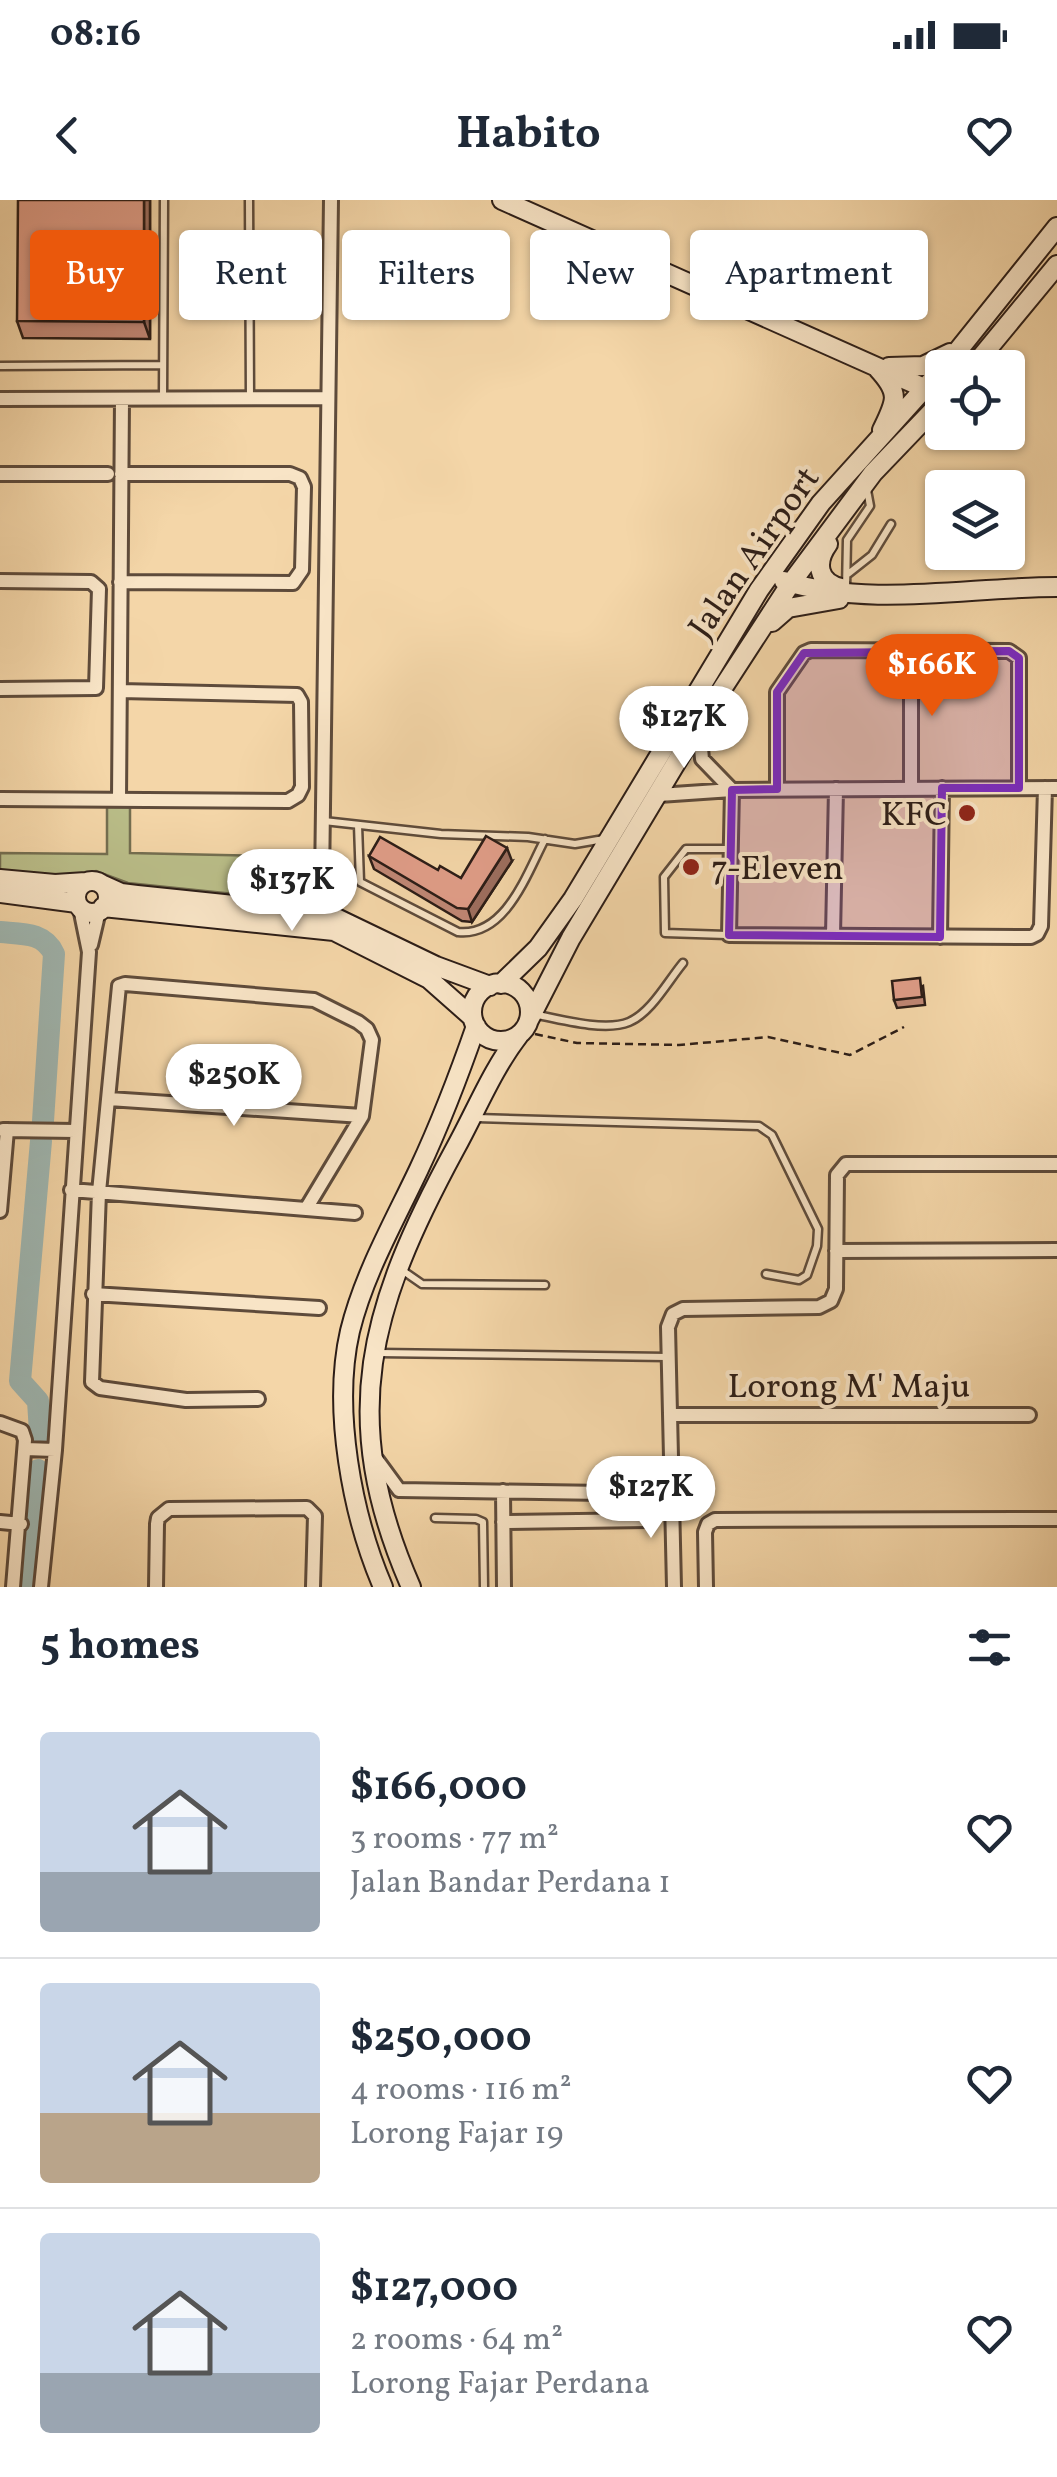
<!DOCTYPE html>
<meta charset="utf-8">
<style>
:root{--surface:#fff;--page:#f6f6f7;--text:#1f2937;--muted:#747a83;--line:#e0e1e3;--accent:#ea580c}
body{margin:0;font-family:Vollkorn,serif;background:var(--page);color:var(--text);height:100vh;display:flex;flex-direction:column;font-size:38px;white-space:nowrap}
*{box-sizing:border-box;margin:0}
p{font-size:32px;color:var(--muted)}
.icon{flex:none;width:55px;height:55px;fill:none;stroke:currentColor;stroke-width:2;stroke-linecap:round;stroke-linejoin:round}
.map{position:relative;height:1387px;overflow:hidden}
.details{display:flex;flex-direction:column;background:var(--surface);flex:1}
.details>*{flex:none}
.guide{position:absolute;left:30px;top:30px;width:998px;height:90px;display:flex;gap:20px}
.buttons{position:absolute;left:925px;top:150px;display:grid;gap:20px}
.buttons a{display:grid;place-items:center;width:100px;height:100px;border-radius:10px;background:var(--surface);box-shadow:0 2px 8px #0004;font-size:50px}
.price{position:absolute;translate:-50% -85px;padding:0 22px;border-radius:35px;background:#fff;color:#222;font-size:32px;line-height:65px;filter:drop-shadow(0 2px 5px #0008)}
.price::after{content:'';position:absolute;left:50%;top:60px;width:30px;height:22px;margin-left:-15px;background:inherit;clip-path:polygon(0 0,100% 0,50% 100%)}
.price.on{background:var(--accent);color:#fff}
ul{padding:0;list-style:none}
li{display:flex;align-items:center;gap:30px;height:250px;padding:0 40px}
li+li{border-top:2px solid var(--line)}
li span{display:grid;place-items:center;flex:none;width:280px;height:200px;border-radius:10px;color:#555}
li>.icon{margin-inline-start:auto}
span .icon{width:120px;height:120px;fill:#fffc;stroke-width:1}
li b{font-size:42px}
h2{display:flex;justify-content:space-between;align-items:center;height:120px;padding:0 40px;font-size:42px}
.chip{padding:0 35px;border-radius:10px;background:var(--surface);box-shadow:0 2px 8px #0004;font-size:35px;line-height:90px}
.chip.on{background:var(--accent);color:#fff}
.status{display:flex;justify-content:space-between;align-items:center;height:70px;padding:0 50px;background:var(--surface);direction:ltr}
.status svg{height:28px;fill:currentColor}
header{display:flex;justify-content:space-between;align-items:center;height:130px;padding:0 40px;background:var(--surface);font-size:45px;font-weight:700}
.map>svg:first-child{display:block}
.green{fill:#babe89;stroke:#736e50;stroke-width:2.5}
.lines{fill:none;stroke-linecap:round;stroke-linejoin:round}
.river{stroke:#9fb7b2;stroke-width:22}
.lane-casing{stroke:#5e4b3b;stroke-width:11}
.street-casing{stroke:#5e4b3b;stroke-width:18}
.secondary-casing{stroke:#2c1d17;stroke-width:22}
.path{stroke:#2c1d17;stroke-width:2.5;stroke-dasharray:8 5;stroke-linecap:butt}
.lane{stroke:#f8e4c6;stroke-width:6}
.street{stroke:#f8e4c6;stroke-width:12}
.secondary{stroke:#f8e4c6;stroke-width:18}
.wall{fill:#c18775;stroke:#2c1d17;stroke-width:2.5}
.shaded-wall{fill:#9d6e5f;stroke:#2c1d17;stroke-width:2.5}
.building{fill:#e09d88;stroke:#2c1d17;stroke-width:2.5}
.marked{fill:#7b2cbf;fill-opacity:0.2;stroke:#7b2cbf;stroke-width:8;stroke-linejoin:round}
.poi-dot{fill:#8f2418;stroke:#f8e4c6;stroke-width:4}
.labels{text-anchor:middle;stroke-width:8;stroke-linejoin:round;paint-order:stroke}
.street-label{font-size:35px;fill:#2c1d17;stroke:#f8e4c6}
.poi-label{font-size:35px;fill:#2c1d17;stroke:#f8e4c6;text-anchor:end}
</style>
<div class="status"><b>08:16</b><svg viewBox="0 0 49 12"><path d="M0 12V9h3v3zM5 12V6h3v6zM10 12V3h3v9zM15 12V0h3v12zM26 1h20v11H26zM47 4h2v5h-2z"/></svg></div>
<header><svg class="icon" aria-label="back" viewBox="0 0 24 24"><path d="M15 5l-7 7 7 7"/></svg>Habito<svg class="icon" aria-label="heart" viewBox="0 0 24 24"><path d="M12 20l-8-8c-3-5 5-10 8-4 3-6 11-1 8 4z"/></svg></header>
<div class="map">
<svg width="1057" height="1387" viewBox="0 0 1057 1387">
<rect width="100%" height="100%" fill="#f4d6a8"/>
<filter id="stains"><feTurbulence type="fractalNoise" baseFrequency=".002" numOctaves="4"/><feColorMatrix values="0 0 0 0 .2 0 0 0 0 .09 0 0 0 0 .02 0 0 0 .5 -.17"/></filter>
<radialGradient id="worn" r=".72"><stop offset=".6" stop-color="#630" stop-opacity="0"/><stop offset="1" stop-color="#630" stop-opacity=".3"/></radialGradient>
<!-- green -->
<path class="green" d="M107,607H130V653L312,657L310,691L292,700L128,683L96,671L72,677L0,671V653L107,654Z"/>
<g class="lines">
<!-- river -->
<path class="river" d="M0,732C22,734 44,732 54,754L43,921
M40,1232L38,1201L20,1181L41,941
M29,1387L38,1270"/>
<!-- lane casing -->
<g class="lane-casing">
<path id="lane" d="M249,0L250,198
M0,166L163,165
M163,199L164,0
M848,374L872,355L891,324
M846,389L847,340L870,306L867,290
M324,621L441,634L528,637L575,644L604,639
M358,625L360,682L458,732C506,737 527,673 545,639
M727,735L665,733L664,677L686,649H731
M533,814C558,819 605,832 629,822C651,813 668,781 683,763
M477,918L759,926L772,935L818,1029L817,1046L807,1075L799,1080L766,1074
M399,1068L422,1084L545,1085
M379,1153L667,1157
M435,1318L476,1319L483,1322L484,1387"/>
</g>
<!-- street casing -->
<g class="street-casing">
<path id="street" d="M331,0L322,683L326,704L338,717
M0,199L328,198
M0,274H108
M0,381L91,382L99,389L96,488L0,489
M120,382L293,383L302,370L304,287L300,278L290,274H121
M911,450V589
M699,526L702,559L732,590
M777,589V492L804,453L811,450L1009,451L1019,458V588
M732,590L729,735L1031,737L1037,734L1041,726L1045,588
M659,595L732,590L1057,588
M0,599L288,601L298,595L302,587L301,502L297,495L120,491
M119,599L122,199
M295,710L313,699L322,683
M833,735L836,589
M940,737L942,588
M91,745L99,711
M109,899L362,916
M3,930L76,931
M71,990L355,1013
M0,1011L7,930
M836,1051L1057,1050
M93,1094L319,1108
M258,1199L186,1200L100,1188L92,1182L99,992L119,786L125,784L314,800L358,822L367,829L372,840L362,916L306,1009
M670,1215H1029
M0,1223L22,1231L25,1240L13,1387
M25,1249L55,1250
M377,1260L399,1290
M399,1290L670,1294
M503,1291L504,1387
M0,1322L21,1324
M503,1322L648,1320
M41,1387L55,1250L89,752L80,708
M156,1387L157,1324L158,1318L169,1309L307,1308L315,1316L313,1387
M674,1387L668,1127L673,1114L683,1109L819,1107L831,1101L836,1089L837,975L846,964H1057
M706,1387L705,1332L708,1324L715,1320L1057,1319"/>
</g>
<!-- secondary casing -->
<g class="secondary-casing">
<path id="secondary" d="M502,0L933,192
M889,167L923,166L950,153
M944,168L1057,27
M972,168L1057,65
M878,169C901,194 896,201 882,230
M828,344C815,362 817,382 841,388
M784,381C871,408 968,387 1057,387
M772,422L788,408L839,399
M0,679L55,684L86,682
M76 697a16 16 0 1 1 32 0a16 16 0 1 1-32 0Z
M101,684L121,693L137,695L330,715L436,766L490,786
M0,693L77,703
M103,707L334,731L429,779L472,817
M472 812a29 29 0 1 1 58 0a29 29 0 1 1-58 0Z
M501,784L538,748L573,699L759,390L821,303L942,169
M529,820L571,738L700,523L791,383L873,273L942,201
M383,1387C352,1315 332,1209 350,1131C364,1074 394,1022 419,969C441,922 459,875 476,826
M411,1387C336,1216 370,1106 455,949C476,911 492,870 519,835"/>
</g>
<!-- path -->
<path class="path" d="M535,834L577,843L679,845L768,837L850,855L904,827"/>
<!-- lane -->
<use href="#lane" class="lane"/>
<!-- street -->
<use href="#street" class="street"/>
<!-- secondary -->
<use href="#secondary" class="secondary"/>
</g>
<!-- wall -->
<path class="wall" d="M150,0V139L23,138L17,121Z
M369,656L438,670L461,678L512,661L472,722L462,721L374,669Z
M923,786L925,805L897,808L894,800Z"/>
<!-- shaded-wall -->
<path class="shaded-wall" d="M144,0H150V139L144,122Z
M507,648L512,661L472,722L468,709Z"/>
<!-- building -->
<path class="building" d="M18,0H144V122L17,121Z
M486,636L507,648L468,709L457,708L369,656L380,637L438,670L440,666L461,678Z
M920,778L922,797L894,800L892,781Z"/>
<!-- marked area -->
<path class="marked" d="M1009,451L1019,458V588H942L940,737L729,735L732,590L777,589V492L804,453Z"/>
<!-- markers -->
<g class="poi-dot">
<circle cx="967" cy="613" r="10"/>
<circle cx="691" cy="667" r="10"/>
</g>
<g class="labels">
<!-- street labels -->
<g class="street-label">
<text transform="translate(753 352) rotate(-55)" y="12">Jalan Airport</text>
<text x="849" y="1197">Lorong M' Maju</text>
</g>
<!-- poi labels -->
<g class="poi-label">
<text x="947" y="625">KFC</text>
<text x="711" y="679" text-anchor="start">7-Eleven</text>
</g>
</g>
<rect width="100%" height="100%" filter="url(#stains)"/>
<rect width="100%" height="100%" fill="url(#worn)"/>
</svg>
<div class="buttons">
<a><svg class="icon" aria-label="locate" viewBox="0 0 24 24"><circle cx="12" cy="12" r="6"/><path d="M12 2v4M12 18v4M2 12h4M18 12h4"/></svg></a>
<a><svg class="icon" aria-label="layers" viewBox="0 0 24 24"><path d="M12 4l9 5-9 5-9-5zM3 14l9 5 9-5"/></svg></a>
</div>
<b class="price on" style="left:932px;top:519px">$166K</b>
<b class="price" style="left:684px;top:571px">$127K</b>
<b class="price" style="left:292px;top:734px">$137K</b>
<b class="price" style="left:234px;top:929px">$250K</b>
<b class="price" style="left:651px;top:1341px">$127K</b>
<div class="guide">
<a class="chip on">Buy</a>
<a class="chip">Rent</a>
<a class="chip">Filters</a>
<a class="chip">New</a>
<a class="chip">Apartment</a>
</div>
</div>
<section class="details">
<h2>5 homes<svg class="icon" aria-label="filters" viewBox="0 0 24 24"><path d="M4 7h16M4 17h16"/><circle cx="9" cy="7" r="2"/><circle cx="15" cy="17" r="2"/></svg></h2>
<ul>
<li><span style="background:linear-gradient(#c9d6e8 70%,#9aa5b1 0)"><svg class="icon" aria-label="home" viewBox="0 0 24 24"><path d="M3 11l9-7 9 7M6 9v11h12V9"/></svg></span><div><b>$166,000</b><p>3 rooms · 77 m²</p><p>Jalan Bandar Perdana 1</p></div><svg class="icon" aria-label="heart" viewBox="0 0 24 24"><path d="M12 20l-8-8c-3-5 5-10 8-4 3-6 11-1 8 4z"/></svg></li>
<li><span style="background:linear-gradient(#c9d6e8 65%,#b9a48a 0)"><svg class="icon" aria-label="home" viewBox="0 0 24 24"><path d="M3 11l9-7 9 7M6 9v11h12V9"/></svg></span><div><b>$250,000</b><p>4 rooms · 116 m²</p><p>Lorong Fajar 19</p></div><svg class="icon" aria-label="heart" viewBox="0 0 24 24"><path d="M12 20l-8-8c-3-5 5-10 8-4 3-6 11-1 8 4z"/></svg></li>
<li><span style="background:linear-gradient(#c9d6e8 70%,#9aa5b1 0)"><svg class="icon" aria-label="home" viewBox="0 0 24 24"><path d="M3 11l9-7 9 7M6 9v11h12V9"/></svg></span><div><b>$127,000</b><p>2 rooms · 64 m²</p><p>Lorong Fajar Perdana</p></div><svg class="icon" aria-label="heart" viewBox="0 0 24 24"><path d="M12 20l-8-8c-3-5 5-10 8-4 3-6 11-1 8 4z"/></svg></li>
</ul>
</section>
